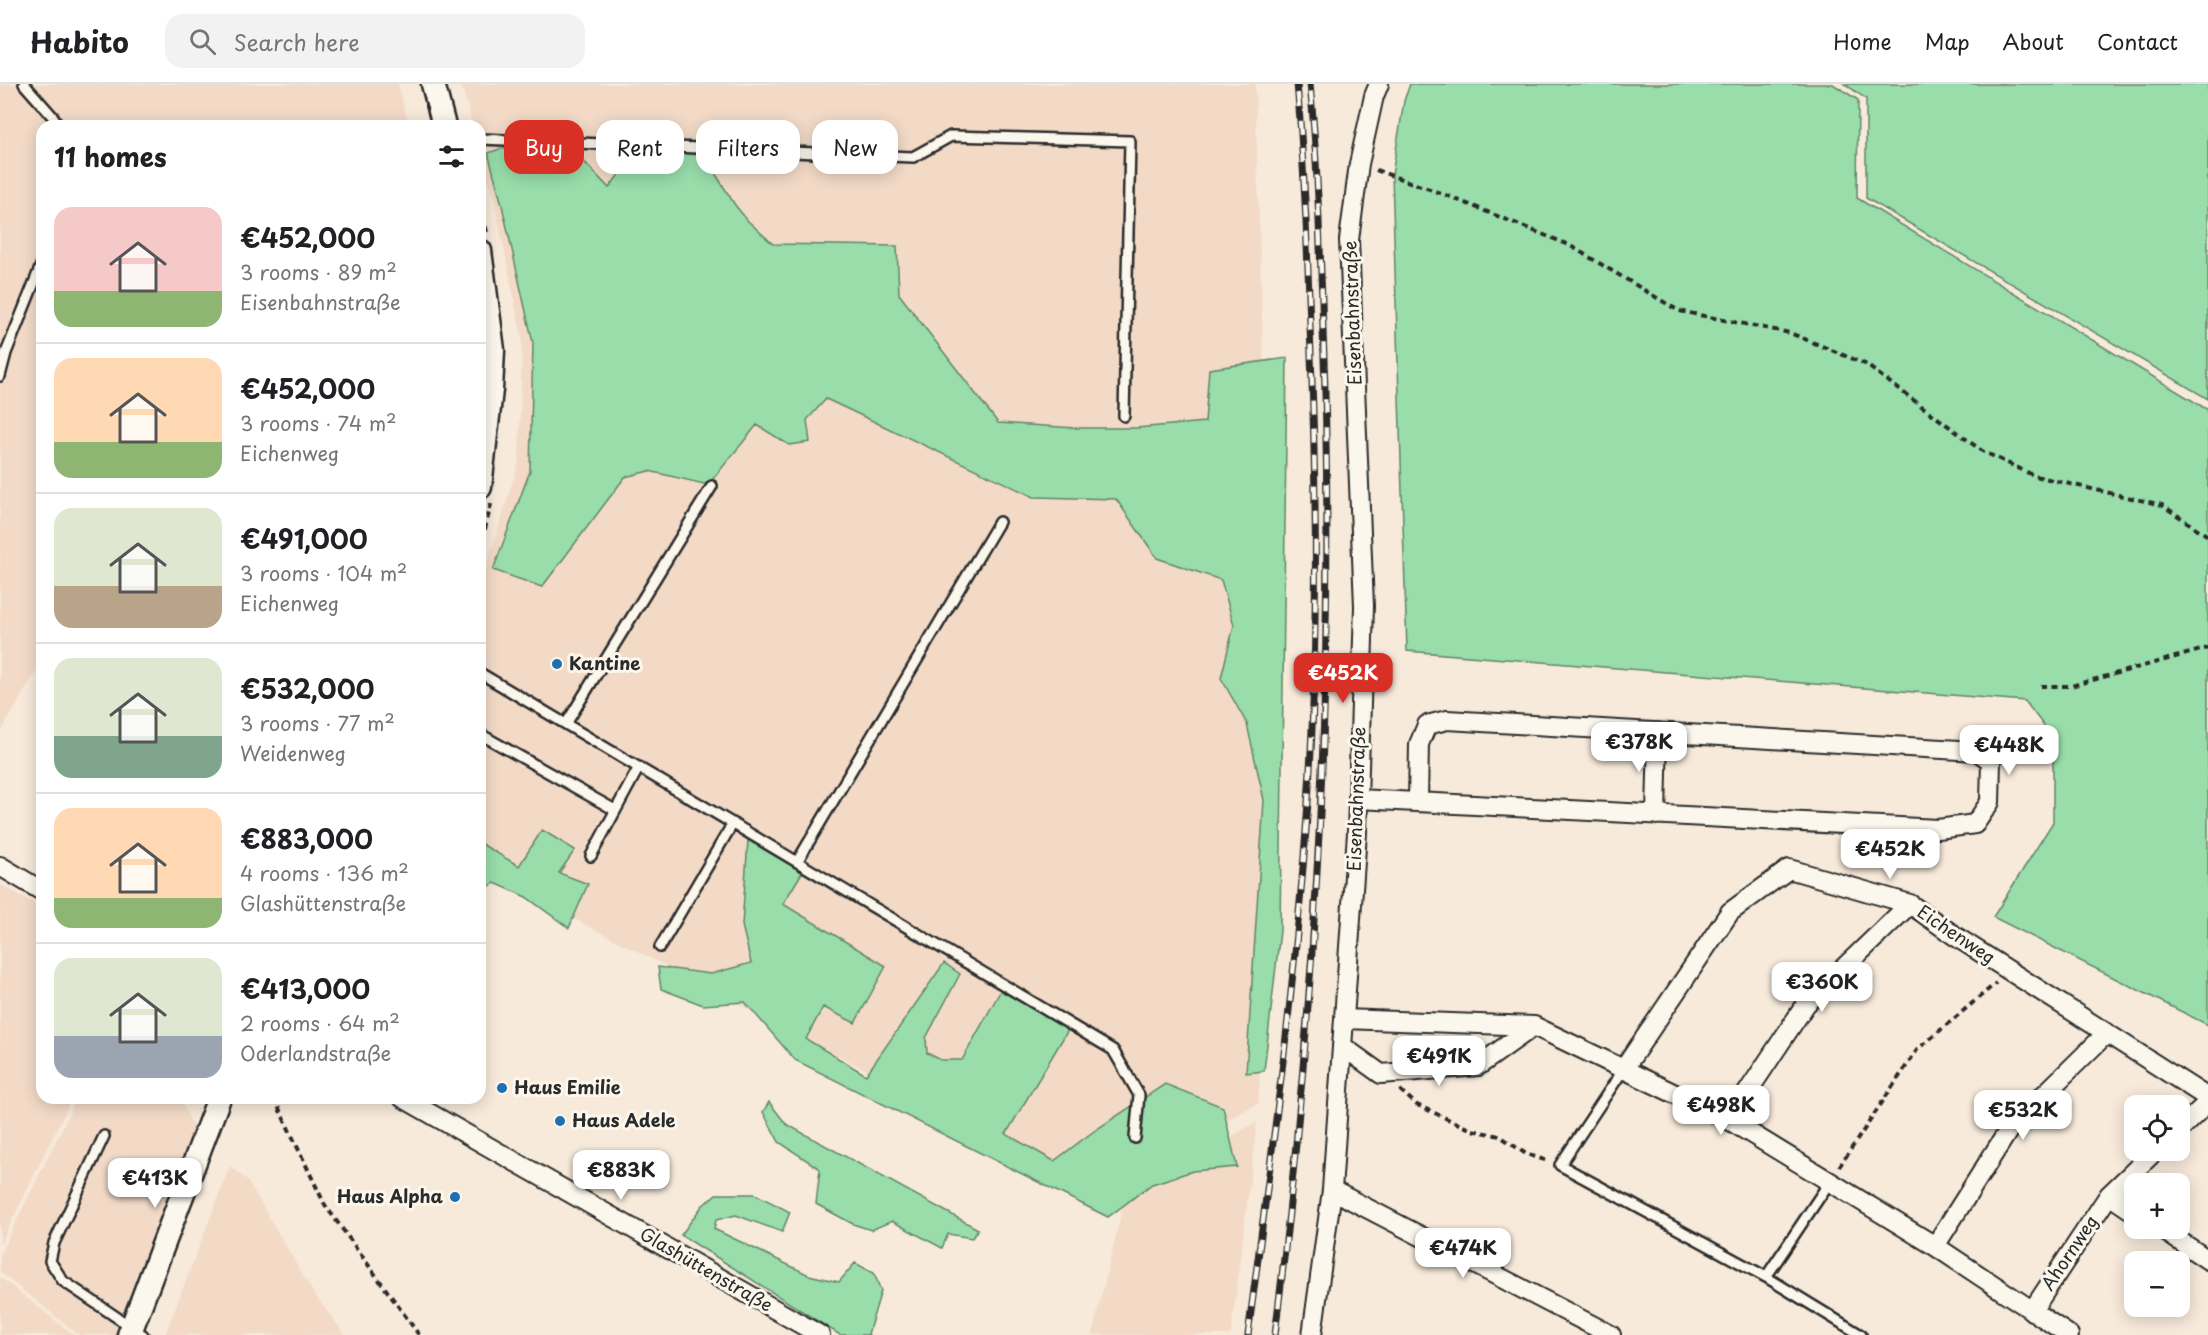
<!DOCTYPE html>
<meta charset="utf-8">
<style>
:root{--surface:#fff;--page:#f2f2f2;--text:#202124;--muted:#757577;--line:#e0e0e0;--accent:#d93025}
body{margin:0;font-family:"Playpen Sans",sans-serif;background:var(--page);color:var(--text);height:100vh;display:flex;flex-direction:column;font-size:22px;white-space:nowrap}
*{box-sizing:border-box;margin:0}
p{font-size:20px;color:var(--muted)}
.icon{flex:none;width:33px;height:33px;fill:none;stroke:currentColor;stroke-width:2;stroke-linecap:round;stroke-linejoin:round}
.map{position:relative;flex:1;overflow:hidden}
.sheet{position:absolute;left:36px;top:36px;width:450px;height:984px;display:flex;flex-direction:column;background:var(--surface);border-radius:18px;box-shadow:0 3px 15px #0003}
.sheet>*{flex:none}
.guide{position:absolute;left:504px;top:36px;width:570px;height:54px;display:flex;gap:12px}
.buttons{position:absolute;left:2124px;top:1011px;display:grid;gap:12px}
.buttons a{display:grid;place-items:center;width:66px;height:66px;border-radius:12px;background:var(--surface);box-shadow:0 3px 15px #0003;font-size:30px}
.price{position:absolute;translate:-50% -51px;padding:0 14px;border-radius:12px;background:#fff;color:#222;font-size:20px;line-height:39px;filter:drop-shadow(0 2px 3px #0008)}
.price::after{content:'';position:absolute;left:50%;top:36px;width:18px;height:14px;margin-left:-9px;background:inherit;clip-path:polygon(0 0,100% 0,50% 100%)}
.price.on{background:var(--accent);color:#fff}
ul{padding:0;list-style:none}
li{display:flex;align-items:center;gap:18px;height:150px;padding:0 18px}
li+li{border-top:2px solid var(--line)}
li span{display:grid;place-items:center;flex:none;width:168px;height:120px;border-radius:18px;color:#555}
li>.icon{margin-inline-start:auto}
span .icon{width:72px;height:72px;fill:#fffc;stroke-width:1}
li b{font-size:26px}
h2{display:flex;justify-content:space-between;align-items:center;height:72px;padding:0 18px;font-size:26px}
.tag{padding:0 21px;border-radius:18px;background:var(--surface);box-shadow:0 3px 15px #0003;font-size:21px;line-height:54px}
.tag.on{background:var(--accent);color:#fff}
header{display:flex;align-items:center;gap:36px;box-sizing:border-box;height:84px;padding:0 30px;background:var(--surface);border-bottom:2px solid var(--line)}
header strong{font-size:28px}
nav{display:flex;gap:33px;margin-inline-start:auto;font-size:21px}
.search{width:420px;height:54px;background:var(--page);display:flex;align-items:center;gap:15px;box-sizing:border-box;padding:0 21px;border-radius:18px;color:var(--muted);font-size:22px}
.map>svg:first-child{display:block}
.built{fill:#f2dac7}
.green{fill:#98ddaa;stroke:#62846a;stroke-width:1.5}
.lines{fill:none;stroke-linecap:round;stroke-linejoin:round}
.service-casing{stroke:#2b2b2b;stroke-width:14}
.minor-casing{stroke:#2b2b2b;stroke-width:22}
.tertiary-casing{stroke:#2b2b2b;stroke-width:27}
.path{stroke:#2b2b2b;stroke-width:4;stroke-dasharray:6 4.5;stroke-linecap:butt}
.service{stroke:#fbf7ec;stroke-width:9}
.minor{stroke:#fbf7ec;stroke-width:18}
.tertiary{stroke:#fbf7ec;stroke-width:22}
.rail-casing{stroke:#2b2b2b;stroke-width:7}
.rail{stroke:#fbf7ec;stroke-width:4.5;stroke-dasharray:14;stroke-linecap:butt}
.poi-dot{fill:#1f6fb2;stroke:#fbf7ec;stroke-width:2}
.labels{text-anchor:middle;stroke-width:6;stroke-linejoin:round;paint-order:stroke}
.street-label{font-size:18px;fill:#2b2b2b;stroke:#fbf7ec}
.poi-label{font-size:18px;font-weight:bold;fill:#2b2b2b;stroke:#fbf7ec;text-anchor:start}
</style>
<header>
<strong>Habito</strong>
<div class="search"><svg class="icon" aria-label="search" viewBox="0 0 24 24"><circle cx="10" cy="10" r="6"/><path d="M15 15l6 6"/></svg>Search here</div>
<nav><a>Home</a><a>Map</a><a>About</a><a>Contact</a></nav>
</header>
<div class="map">
<svg width="2208" height="1251" viewBox="0 0 2208 1251">
<rect width="100%" height="100%" fill="#f7eadb"/>
<filter id="ink" filterUnits="userSpaceOnUse"><feTurbulence type="fractalNoise" baseFrequency=".0167" numOctaves="2"/><feDisplacementMap in="SourceGraphic" scale="12" xChannelSelector="R" yChannelSelector="G"/><feConvolveMatrix kernelMatrix="1 2 1 2 8 2 1 2 1" color-interpolation-filters="sRGB"/></filter>
<g filter="url(#ink)">
<!-- built -->
<path class="built" d="M0,0H398L409,42H42V584L39,582L0,650Z
M461,0H1255L1268,433L1259,1019L1096,1105L480,786V504L519,377L522,254L493,111L480,66V42H473Z
M0,800L42,824V1014H72L0,1161Z
M77,1014H180L196,1049L116,1251H79L0,1188V1170Z
M1257,1038L1231,1251H1092L1125,1113Z
M230,1082L247,1096L314,1210L345,1251H165Z
M0,1193L74,1251H0Z"/>
<!-- green -->
<path class="green" d="M1410,0H1833L1858,16L1857,114L2208,326V941L1993,833L2053,738V654L2025,617L1407,567L1392,91L1404,17Z
M1845,0H2208V315L1866,114V15Z
M697,60L735,121L748,137L773,160L897,162L899,210L998,339L1076,344H1136L1205,338L1209,285L1287,274L1280,847L1264,987L1246,989L1264,716L1247,640L1221,594L1234,541L1221,496L1157,474L1116,415L1034,413L826,315L807,336L810,358L789,361L757,341L708,401L649,387L625,393L542,503L493,486L530,387L533,259L501,117L488,69L503,64L576,69L609,104L640,62Z
M542,746L575,766L559,789L588,800L569,844L526,813L495,799L480,807V759L519,782Z
M748,756L803,787L783,820L886,882L855,939L823,923L806,955L866,991L944,879L960,890L926,954L927,969L941,976H962L1001,906L1068,946L1006,1050L1054,1077L1094,1047L1165,1000L1223,1023L1237,1083L1193,1087L1152,1100L1108,1133L795,976L745,918L703,921L661,905L658,883L711,890L751,879L742,841Z
M769,1018L786,1040L978,1145L972,1154L948,1150L942,1164L892,1137L871,1146L853,1140L816,1120L820,1085L779,1058L763,1028Z
M716,1110H755L790,1128L782,1148L736,1131L716,1136L714,1145L809,1191L839,1198L855,1179L874,1189L881,1207L868,1250L869,1251H840L681,1151L702,1122Z"/>
<g class="lines">
<!-- service casing -->
<g class="service-casing">
<path id="service" d="M24,0L54,34L57,42
M480,55L913,73L951,52L1130,57L1124,332
M0,292L6,269L42,179
M480,589L1113,966L1139,1011L1135,1054
M566,640L712,402
M480,650L615,726
M591,772L639,683
M797,778L999,438
M660,863L733,739
M1623,986L1560,1081L1766,1193L1861,1251
M104,1052L54,1159L50,1177L63,1197L143,1251
M1766,1193L1831,1096"/>
</g>
<!-- minor casing -->
<g class="minor-casing">
<path id="minor" d="M1358,715L1938,745L1975,740L1990,718L1991,677L1977,667L1447,636L1427,641L1419,660L1418,718
M1656,731L1658,648
M0,782L42,807
M1344,935L1534,942L1729,1036L1935,1162L2069,1251
M1342,962L1381,990L1478,982L1534,942
M1623,986L1730,828L1789,785L1910,820L1955,852L2208,1014
M403,1014L820,1251
M1729,1036L1806,920L1910,820
M2180,1045L2208,1018
M1332,1106L1611,1251
M2109,1111L2134,1128
M2160,1144L2208,1176
M1935,1162L2010,1044L2107,949
M2032,1227L2109,1111L2156,1066
M1312,1251L1332,1106L1357,749L1364,522L1349,156L1359,80L1374,12L1379,0"/>
</g>
<!-- tertiary casing -->
<g class="tertiary-casing">
<path id="tertiary" d="M433,0L444,42
M480,167L493,266L491,306L480,403
M129,1251L219,1014"/>
</g>
<!-- path -->
<path class="path" d="M1376,86L1443,110L1569,161L1679,227L1790,249L1865,280L1982,367L2035,392L2162,421L2208,452
M480,122L487,148
M480,466L491,420
M2041,602H2071L2208,564
M1400,1006L1417,1021L1472,1046L1500,1052L1526,1070L1548,1077
M274,1014L325,1121L419,1251
M1839,1083L1917,966L1996,899"/>
<!-- service -->
<use href="#service" class="service"/>
<!-- minor -->
<use href="#minor" class="minor"/>
<!-- tertiary -->
<use href="#tertiary" class="tertiary"/>
<!-- rail casing -->
<g class="rail-casing">
<path id="rail" d="M1248,1251C1271,1074 1296,897 1308,718C1318,570 1317,420 1311,271C1308,180 1305,90 1297,0
M1275,1251C1316,917 1336,582 1323,245C1320,164 1318,81 1310,0"/>
</g>
<!-- rail -->
<use href="#rail" class="rail"/>
</g>
</g>
<!-- markers -->
<g class="poi-dot">
<circle cx="557" cy="580" r="6"/>
<circle cx="502" cy="1004" r="6"/>
<circle cx="560" cy="1037" r="6"/>
<circle cx="455" cy="1113" r="6"/>
</g>
<g class="labels">
<!-- street labels -->
<g class="street-label">
<text transform="translate(1353 229) rotate(-92)" y="6">Eisenbahnstraße</text>
<text transform="translate(1357 715) rotate(-88)" y="6">Eisenbahnstraße</text>
<text transform="translate(1956 851) rotate(34)" y="6">Eichenweg</text>
<text transform="translate(2070 1169) rotate(-56)" y="6">Ahornweg</text>
<text transform="translate(706 1186) rotate(30)" y="6">Glashüttenstraße</text>
</g>
<!-- poi labels -->
<g class="poi-label">
<text x="569" y="586">Kantine</text>
<text x="514" y="1010">Haus Emilie</text>
<text x="572" y="1043">Haus Adele</text>
<text x="443" y="1119" text-anchor="end">Haus Alpha</text>
</g>
</g>
</svg>
<div class="buttons">
<a><svg class="icon" aria-label="locate" viewBox="0 0 24 24"><circle cx="12" cy="12" r="6"/><path d="M12 2v4M12 18v4M2 12h4M18 12h4"/></svg></a>
<a>+</a>
<a>−</a>
</div>
<b class="price on" style="left:1343px;top:620px">€452K</b>
<b class="price" style="left:1639px;top:689px">€378K</b>
<b class="price" style="left:2009px;top:692px">€448K</b>
<b class="price" style="left:1890px;top:796px">€452K</b>
<b class="price" style="left:1822px;top:929px">€360K</b>
<b class="price" style="left:1439px;top:1003px">€491K</b>
<b class="price" style="left:1721px;top:1052px">€498K</b>
<b class="price" style="left:2023px;top:1057px">€532K</b>
<b class="price" style="left:621px;top:1117px">€883K</b>
<b class="price" style="left:155px;top:1125px">€413K</b>
<b class="price" style="left:1463px;top:1195px">€474K</b>
<div class="guide">
<a class="tag on">Buy</a>
<a class="tag">Rent</a>
<a class="tag">Filters</a>
<a class="tag">New</a>
</div>
<section class="sheet">
<h2>11 homes<svg class="icon" aria-label="filters" viewBox="0 0 24 24"><path d="M4 7h16M4 17h16"/><circle cx="9" cy="7" r="2"/><circle cx="15" cy="17" r="2"/></svg></h2>
<ul>
<li><span style="background:linear-gradient(#f6c9c9 70%,#8fb573 0)"><svg class="icon" aria-label="home" viewBox="0 0 24 24"><path d="M3 11l9-7 9 7M6 9v11h12V9"/></svg></span><div><b>€452,000</b><p>3 rooms · 89 m²</p><p>Eisenbahnstraße</p></div></li>
<li><span style="background:linear-gradient(#ffd9b3 70%,#8fb573 0)"><svg class="icon" aria-label="home" viewBox="0 0 24 24"><path d="M3 11l9-7 9 7M6 9v11h12V9"/></svg></span><div><b>€452,000</b><p>3 rooms · 74 m²</p><p>Eichenweg</p></div></li>
<li><span style="background:linear-gradient(#dfe7d0 65%,#b9a48a 0)"><svg class="icon" aria-label="home" viewBox="0 0 24 24"><path d="M3 11l9-7 9 7M6 9v11h12V9"/></svg></span><div><b>€491,000</b><p>3 rooms · 104 m²</p><p>Eichenweg</p></div></li>
<li><span style="background:linear-gradient(#dfe7d0 65%,#7fa58c 0)"><svg class="icon" aria-label="home" viewBox="0 0 24 24"><path d="M3 11l9-7 9 7M6 9v11h12V9"/></svg></span><div><b>€532,000</b><p>3 rooms · 77 m²</p><p>Weidenweg</p></div></li>
<li><span style="background:linear-gradient(#ffd9b3 75%,#8fb573 0)"><svg class="icon" aria-label="home" viewBox="0 0 24 24"><path d="M3 11l9-7 9 7M6 9v11h12V9"/></svg></span><div><b>€883,000</b><p>4 rooms · 136 m²</p><p>Glashüttenstraße</p></div></li>
<li><span style="background:linear-gradient(#dfe7d0 65%,#9aa5b1 0)"><svg class="icon" aria-label="home" viewBox="0 0 24 24"><path d="M3 11l9-7 9 7M6 9v11h12V9"/></svg></span><div><b>€413,000</b><p>2 rooms · 64 m²</p><p>Oderlandstraße</p></div></li>
</ul>
</section>
</div>
